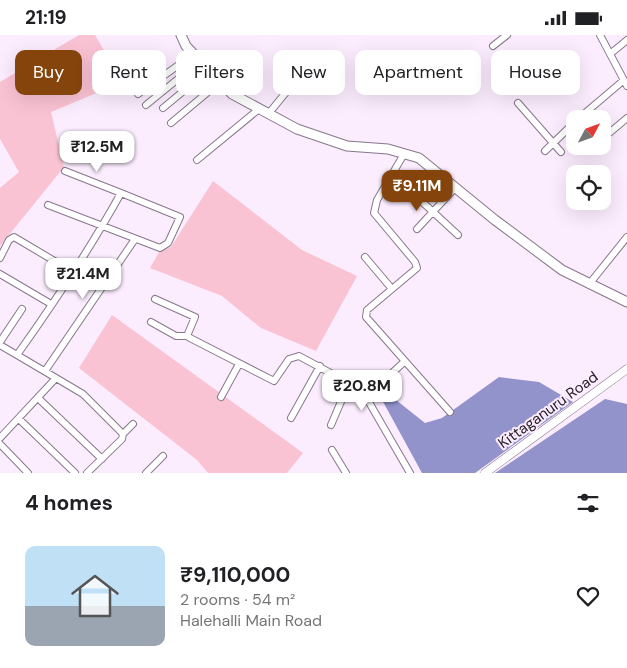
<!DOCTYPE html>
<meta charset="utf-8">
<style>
:root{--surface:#fff;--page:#f6f6f6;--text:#202124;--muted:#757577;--accent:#84440c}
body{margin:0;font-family:"DM Sans",sans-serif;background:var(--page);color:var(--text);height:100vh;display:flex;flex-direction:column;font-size:19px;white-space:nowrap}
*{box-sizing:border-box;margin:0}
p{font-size:16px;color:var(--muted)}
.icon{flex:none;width:28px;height:28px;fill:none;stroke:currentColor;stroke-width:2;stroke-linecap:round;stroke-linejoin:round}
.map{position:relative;height:438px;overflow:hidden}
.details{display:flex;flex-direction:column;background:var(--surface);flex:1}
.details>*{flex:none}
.hud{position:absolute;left:15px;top:15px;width:598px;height:45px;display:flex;gap:10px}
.needle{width:32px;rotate:49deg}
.buttons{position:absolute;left:566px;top:75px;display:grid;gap:10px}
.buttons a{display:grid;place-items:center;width:45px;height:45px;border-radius:10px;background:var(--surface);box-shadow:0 5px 20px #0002;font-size:25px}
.price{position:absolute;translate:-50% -42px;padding:0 11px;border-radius:10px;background:#fff;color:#222;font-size:16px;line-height:32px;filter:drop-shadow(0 1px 2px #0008)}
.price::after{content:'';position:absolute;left:50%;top:30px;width:15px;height:11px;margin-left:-8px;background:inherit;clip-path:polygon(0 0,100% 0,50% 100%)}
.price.active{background:var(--accent);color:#fff}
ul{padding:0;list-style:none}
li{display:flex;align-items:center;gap:15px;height:125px;padding:0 25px}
li span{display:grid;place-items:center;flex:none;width:140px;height:100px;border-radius:10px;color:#555}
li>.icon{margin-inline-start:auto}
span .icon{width:60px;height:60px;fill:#fffc;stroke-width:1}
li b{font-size:21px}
h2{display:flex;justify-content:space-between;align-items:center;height:60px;padding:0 25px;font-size:21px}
.tag{padding:0 18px;border-radius:10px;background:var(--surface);box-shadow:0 5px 20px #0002;font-size:18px;line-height:45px}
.tag.active{background:var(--accent);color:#fff}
.status{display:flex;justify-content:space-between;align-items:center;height:35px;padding:0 25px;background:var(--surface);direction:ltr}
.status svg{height:14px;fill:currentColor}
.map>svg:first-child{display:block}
.green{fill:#fac3d4}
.water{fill:#9293cb}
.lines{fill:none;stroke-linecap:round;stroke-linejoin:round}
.minor-casing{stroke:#87778b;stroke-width:8}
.tertiary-casing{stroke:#87778b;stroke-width:9}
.secondary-casing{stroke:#87778b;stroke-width:11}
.minor{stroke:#fff;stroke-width:6}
.tertiary{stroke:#fff;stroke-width:8}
.secondary{stroke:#fff;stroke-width:9}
.labels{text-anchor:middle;stroke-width:4;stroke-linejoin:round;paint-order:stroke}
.street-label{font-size:15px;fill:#251e26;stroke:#fbecfe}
</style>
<div class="status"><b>21:19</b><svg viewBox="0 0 49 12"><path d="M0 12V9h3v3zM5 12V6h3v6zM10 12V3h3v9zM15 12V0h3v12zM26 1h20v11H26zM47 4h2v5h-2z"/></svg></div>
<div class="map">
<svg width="627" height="438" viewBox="0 0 627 438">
<rect width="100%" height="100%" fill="#fbecfe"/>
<!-- green -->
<path class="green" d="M79,0H95L123,47L51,77L64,132L0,211V153L19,137L0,104V47Z
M213,146L302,215L357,241L316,316L261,293L222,261L150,233L159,217L171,212Z
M112,280L303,418L287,438H208L197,425L79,333Z"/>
<!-- water -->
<path class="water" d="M499,342L539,347L573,367L475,438H422L381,363L386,357L425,388L442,383Z
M605,364L627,369V438H495Z"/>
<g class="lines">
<!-- minor casing -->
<g class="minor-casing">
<path id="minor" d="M600,0L627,51
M493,11L507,0
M610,19L627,5
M138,59L194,19
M518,68L561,117
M146,70L200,26
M163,73L209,35
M269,78L302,38
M578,84L624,45
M171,88L220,47
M602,104L627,83
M590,114L593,111
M545,116L575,87
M404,119L377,165L374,178L415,227L417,233L367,275L366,282L450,377
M197,125L259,74
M65,136L121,158
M392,139L458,200
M417,194L455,153
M365,222L392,254
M0,223L9,205L14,202L73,237
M0,239L51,269
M590,248L627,202
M155,264L195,282L187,301L190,303L274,346L289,324L299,321L349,348L366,362
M151,287L176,301H187
M0,307L22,274
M0,310L17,320
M404,327L366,362L410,438
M45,336L135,204
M56,343L83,359L123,399L122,404L87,438
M221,362L239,329
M38,363L102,424
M291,383L320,331
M19,384L75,438
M331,390L349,348
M123,399L133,389
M0,403L56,343L17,320C54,268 90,214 121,158L180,182L168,208L160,213L48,170
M0,409L28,438
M332,415L346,438
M146,438L163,421"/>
</g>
<!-- tertiary casing -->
<g class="tertiary-casing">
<path id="tertiary" d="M485,438L627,334"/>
</g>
<!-- secondary casing -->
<g class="secondary-casing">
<path id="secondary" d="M181,0L186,11L232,59L297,94L347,111L388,114L419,123L495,185L562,235L627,267"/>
</g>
<!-- minor -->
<use href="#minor" class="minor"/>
<!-- tertiary -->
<use href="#tertiary" class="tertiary"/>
<!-- secondary -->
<use href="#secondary" class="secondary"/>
</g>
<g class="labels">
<!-- street labels -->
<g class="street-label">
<text transform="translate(548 375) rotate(-36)" y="5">Kittaganuru Road</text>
</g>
</g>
</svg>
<div class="buttons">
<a><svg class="needle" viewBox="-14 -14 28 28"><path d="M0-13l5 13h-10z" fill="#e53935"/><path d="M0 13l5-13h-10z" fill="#757577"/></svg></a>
<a><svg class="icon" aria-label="locate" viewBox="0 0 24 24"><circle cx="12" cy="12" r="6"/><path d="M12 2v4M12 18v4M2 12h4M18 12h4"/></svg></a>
</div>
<b class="price" style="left:97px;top:138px">₹12.5M</b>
<b class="price active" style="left:417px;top:177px">₹9.11M</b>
<b class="price" style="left:83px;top:265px">₹21.4M</b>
<b class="price" style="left:362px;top:377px">₹20.8M</b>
<div class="hud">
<a class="tag active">Buy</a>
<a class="tag">Rent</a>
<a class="tag">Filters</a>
<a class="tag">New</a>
<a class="tag">Apartment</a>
<a class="tag">House</a>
</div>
</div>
<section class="details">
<h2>4 homes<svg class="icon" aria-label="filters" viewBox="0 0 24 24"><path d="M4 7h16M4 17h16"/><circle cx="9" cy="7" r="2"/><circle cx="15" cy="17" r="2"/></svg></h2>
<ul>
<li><span style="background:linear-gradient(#bfe0f5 60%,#9aa5b1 0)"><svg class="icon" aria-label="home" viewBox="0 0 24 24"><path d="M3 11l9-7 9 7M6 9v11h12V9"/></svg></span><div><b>₹9,110,000</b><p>2 rooms · 54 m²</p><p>Halehalli Main Road</p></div><svg class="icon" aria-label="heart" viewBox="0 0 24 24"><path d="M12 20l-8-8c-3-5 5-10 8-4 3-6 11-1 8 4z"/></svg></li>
</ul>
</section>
